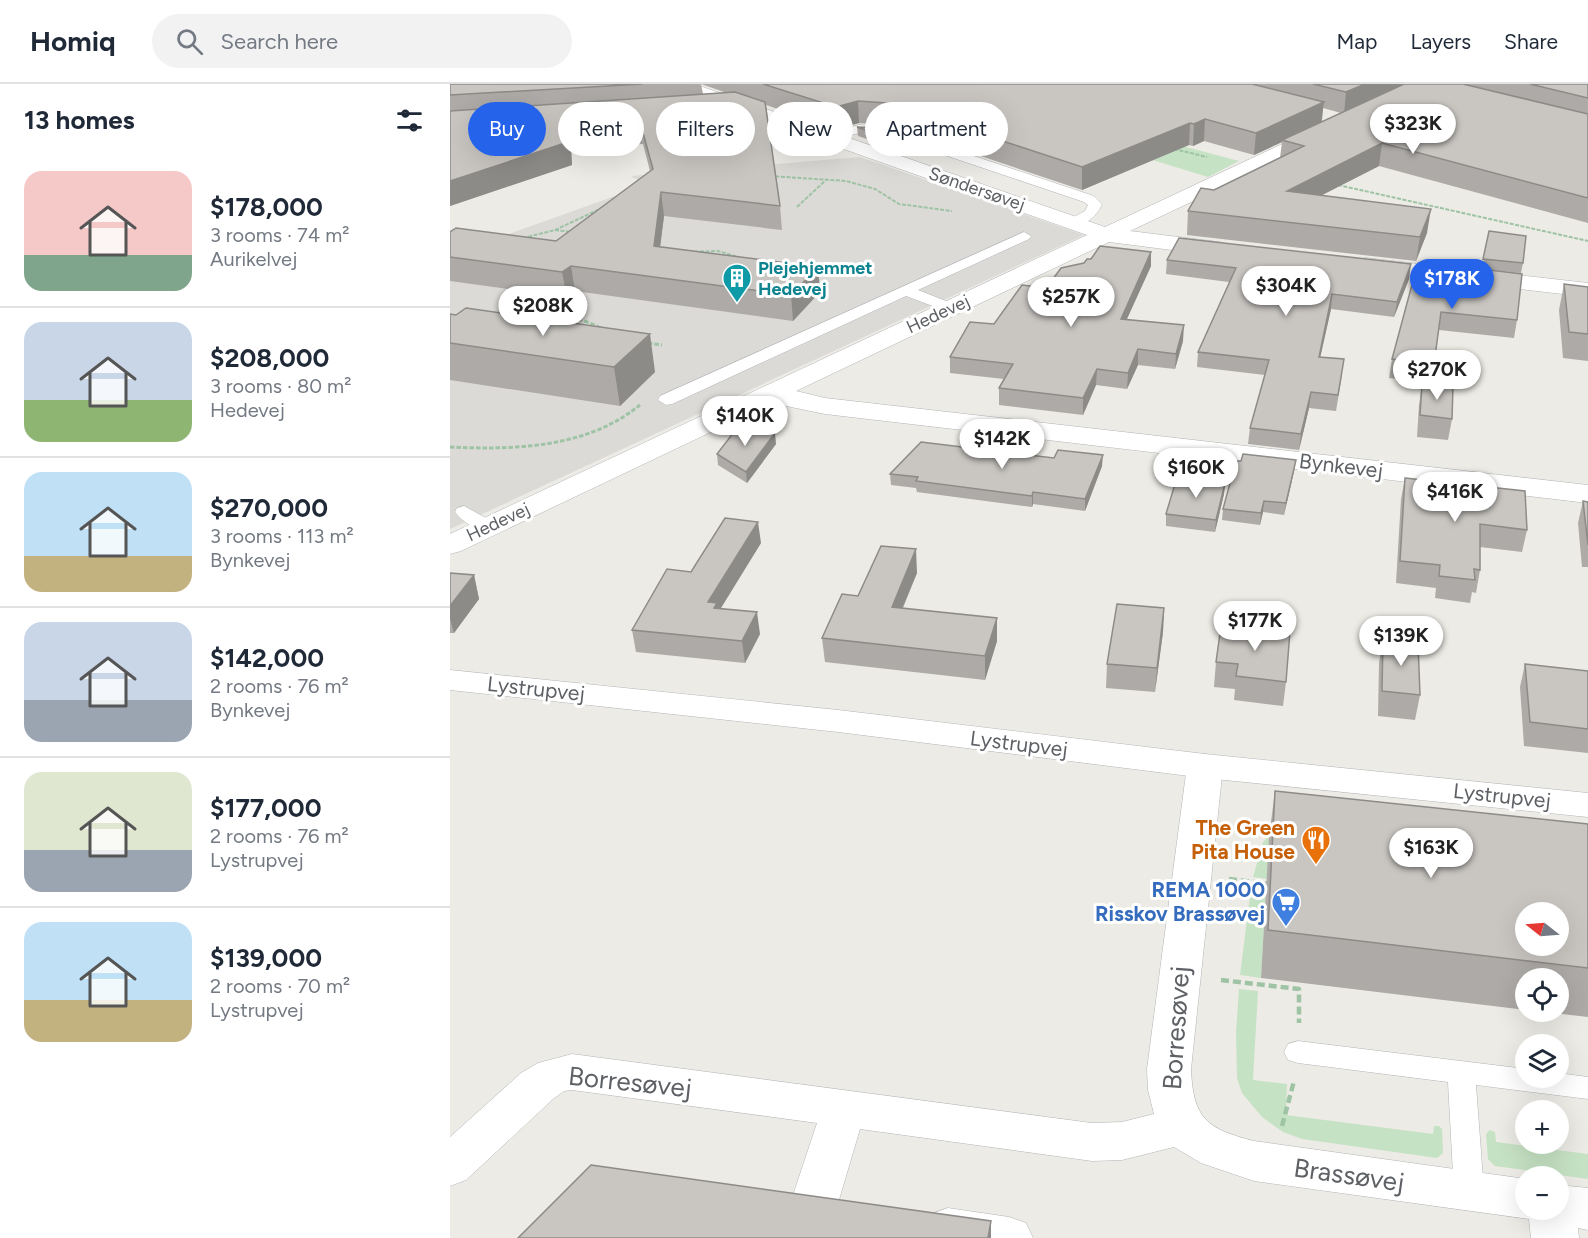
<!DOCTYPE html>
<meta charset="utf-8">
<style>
:root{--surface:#fff;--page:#f2f2f3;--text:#1f2937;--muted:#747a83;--line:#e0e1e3;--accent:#2563eb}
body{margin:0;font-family:Figtree,sans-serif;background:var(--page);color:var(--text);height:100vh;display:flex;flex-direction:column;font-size:22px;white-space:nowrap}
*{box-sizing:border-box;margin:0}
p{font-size:20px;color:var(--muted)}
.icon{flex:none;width:33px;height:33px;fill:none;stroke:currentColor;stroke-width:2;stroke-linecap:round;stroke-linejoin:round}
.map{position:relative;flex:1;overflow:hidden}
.sheet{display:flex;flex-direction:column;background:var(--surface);width:450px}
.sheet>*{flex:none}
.top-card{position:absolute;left:18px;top:18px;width:570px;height:54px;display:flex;gap:12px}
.needle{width:39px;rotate:287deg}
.tools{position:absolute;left:1065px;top:818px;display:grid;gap:12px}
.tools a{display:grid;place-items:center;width:54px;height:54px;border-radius:50%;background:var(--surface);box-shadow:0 6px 24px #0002;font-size:30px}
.price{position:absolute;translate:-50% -51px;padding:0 14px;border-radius:21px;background:#fff;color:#222;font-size:20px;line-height:39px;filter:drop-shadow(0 2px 3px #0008)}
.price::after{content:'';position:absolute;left:50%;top:36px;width:18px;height:14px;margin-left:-9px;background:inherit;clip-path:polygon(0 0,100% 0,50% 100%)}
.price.current{background:var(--accent);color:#fff}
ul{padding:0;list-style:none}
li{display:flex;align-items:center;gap:18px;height:150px;padding:0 24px}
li+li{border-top:2px solid var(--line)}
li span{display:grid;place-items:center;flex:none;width:168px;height:120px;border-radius:18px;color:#555}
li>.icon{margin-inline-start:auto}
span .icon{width:72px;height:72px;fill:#fffc;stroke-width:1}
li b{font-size:26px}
h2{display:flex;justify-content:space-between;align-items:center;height:72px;padding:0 24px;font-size:26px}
.pill{padding:0 21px;border-radius:27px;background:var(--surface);box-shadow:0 6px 24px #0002;font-size:21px;line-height:54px}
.pill.current{background:var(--accent);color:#fff}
header{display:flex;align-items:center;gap:36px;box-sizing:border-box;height:84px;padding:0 30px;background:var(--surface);border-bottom:2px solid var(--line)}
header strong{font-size:28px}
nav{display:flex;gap:33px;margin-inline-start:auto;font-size:21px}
.search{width:420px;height:54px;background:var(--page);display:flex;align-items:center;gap:15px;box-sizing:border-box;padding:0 21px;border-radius:33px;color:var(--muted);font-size:22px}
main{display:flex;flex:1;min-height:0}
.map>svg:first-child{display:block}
.industrial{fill:#dcdad7}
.green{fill:#c6e2c4}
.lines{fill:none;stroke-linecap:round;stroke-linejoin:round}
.service-casing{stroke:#b2b5b8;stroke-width:1}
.minor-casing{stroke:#b2b5b8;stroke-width:1}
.tertiary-casing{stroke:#b2b5b8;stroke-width:1}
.path-far2{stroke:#9ec3a5;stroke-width:2;stroke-dasharray:4 1.5;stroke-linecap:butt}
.path-far1{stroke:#9ec3a5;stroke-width:3;stroke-dasharray:4.5 2;stroke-linecap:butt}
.path{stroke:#9ec3a5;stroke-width:4.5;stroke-dasharray:8 4;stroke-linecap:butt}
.service{fill:#fff;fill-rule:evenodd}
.minor{fill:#fff;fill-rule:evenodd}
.tertiary{fill:#fff;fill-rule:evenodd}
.wall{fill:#adaaa7;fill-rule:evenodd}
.shaded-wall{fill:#8d8b88}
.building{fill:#c9c6c2;stroke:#8d8b88;stroke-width:1.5;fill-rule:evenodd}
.labels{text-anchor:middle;stroke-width:6;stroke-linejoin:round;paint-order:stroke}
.far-street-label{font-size:18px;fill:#5d6064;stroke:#fff}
.far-culture-label{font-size:18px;font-weight:bold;fill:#0d838f;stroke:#fff;text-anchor:start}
.street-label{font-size:21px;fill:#5d6064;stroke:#fff}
.food-label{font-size:21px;font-weight:bold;fill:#c56008;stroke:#fff;text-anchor:end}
.shop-label{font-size:21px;font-weight:bold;fill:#366cbe;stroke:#fff;text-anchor:end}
.near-street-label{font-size:26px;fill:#5d6064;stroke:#fff}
</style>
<header>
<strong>Homiq</strong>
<div class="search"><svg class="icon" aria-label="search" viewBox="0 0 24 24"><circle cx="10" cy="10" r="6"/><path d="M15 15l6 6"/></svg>Search here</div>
<nav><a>Map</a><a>Layers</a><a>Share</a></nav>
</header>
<main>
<section class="sheet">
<h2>13 homes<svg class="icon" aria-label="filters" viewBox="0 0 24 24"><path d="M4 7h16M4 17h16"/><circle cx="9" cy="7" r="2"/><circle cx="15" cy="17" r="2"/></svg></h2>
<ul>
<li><span style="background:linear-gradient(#f6c9c9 70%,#7fa58c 0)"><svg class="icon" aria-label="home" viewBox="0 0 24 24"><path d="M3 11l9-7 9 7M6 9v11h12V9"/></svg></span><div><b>$178,000</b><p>3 rooms · 74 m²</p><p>Aurikelvej</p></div></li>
<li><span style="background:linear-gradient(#c9d6e8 65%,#8fb573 0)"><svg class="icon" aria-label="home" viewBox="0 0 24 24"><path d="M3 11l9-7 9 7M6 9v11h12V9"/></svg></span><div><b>$208,000</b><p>3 rooms · 80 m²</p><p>Hedevej</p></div></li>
<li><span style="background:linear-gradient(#bfe0f5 70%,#c2b280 0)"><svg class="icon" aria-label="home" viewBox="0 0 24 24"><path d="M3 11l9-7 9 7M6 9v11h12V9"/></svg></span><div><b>$270,000</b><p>3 rooms · 113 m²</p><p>Bynkevej</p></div></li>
<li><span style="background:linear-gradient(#c9d6e8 65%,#9aa5b1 0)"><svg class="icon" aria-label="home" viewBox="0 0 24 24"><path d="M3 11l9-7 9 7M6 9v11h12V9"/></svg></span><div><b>$142,000</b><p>2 rooms · 76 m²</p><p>Bynkevej</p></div></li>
<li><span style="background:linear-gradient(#dfe7d0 65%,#9aa5b1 0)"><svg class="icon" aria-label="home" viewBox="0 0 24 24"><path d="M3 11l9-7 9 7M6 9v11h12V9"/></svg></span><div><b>$177,000</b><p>2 rooms · 76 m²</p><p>Lystrupvej</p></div></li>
<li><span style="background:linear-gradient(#bfe0f5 65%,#c2b280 0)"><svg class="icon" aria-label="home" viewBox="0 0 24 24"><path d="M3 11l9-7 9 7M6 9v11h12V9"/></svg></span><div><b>$139,000</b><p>2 rooms · 70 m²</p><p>Lystrupvej</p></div></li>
</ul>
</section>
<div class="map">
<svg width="1138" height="1154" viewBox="0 0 1138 1154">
<rect width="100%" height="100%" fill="#edebe5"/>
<!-- industrial -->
<path class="industrial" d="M410,73L634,151L0,445V171L196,101L181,92Z"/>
<!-- green -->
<path class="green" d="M536,25L653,41L789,77L758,93Z
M824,747L817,795L803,793L813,758Z
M801,804L816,805L811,894L790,891Z
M789,905L808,907L803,996L837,1000L836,1031L983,1050L984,1042H989L992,1045L993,1069L987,1074L852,1055L833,1048L812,1033L792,1009L787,994L786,949Z
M1040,1046L1045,1048L1046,1058L1138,1070V1095L1045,1082L1038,1075L1036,1050Z"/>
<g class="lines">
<!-- service casing -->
<g class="service-casing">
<path id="service" d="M409,41L437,43L644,112L652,120C647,133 632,145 618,142L616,139L618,136L635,127L638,121L634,118L432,50L409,49L380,57L374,53L376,50Z
M574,148L581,152L579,155L468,206L506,221L509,224L506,227H496L456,212L222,320L216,321L208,316L210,312Z
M14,422L45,439L47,443L45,447C32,450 13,439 5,428L7,424Z
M848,957L1076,985V993H1108V989L1138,993V1015L1026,1001L1034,1108L1030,1117L1019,1121L1008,1117L1004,1108L998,998L848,979L838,976L834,968L838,960Z"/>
</g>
<!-- minor casing -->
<g class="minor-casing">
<path id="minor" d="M218,0H244L655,143L864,45H878L880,49L878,53L680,147L769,158L777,160L780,165L777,170L769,172L659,158L346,307L375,314L1138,401V419L375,330L336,322L326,317L11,467L0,470V450L637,151L221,4Z
M916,174L1138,199V213L908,186L905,181L908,176Z
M755,670L768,674L773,682L741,985C743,1035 757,1045 804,1057L1076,1095V1125H1108V1101L1138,1104V1146L1128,1144L1129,1154H1081L1079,1135L804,1097L751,1079L724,1063L672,1076L642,1077L410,1045L386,1126L379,1141L362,1147L345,1141L338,1126L367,1039L122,1006L114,1007L103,1015L16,1096L0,1102V1053L71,989L88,979L122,970L642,1039L672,1038L704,1030L698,1006L697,985L737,682L742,674Z
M498,1124L559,1133L576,1139L583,1154H478L474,1145L481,1130Z"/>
</g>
<!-- tertiary casing -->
<g class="tertiary-casing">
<path id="tertiary" d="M0,586L388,626L755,670L1138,709V733L755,694L388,648L0,606Z"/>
</g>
<!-- path-far2 -->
<path class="path-far2" d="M724,65L757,73
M320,92L396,97L425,105L449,120L502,127
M888,101L1138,157
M347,123L377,95
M105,146L122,148
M73,154L105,146L152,124
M239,168L268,167L295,175"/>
<!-- path-far1 -->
<path class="path-far1" d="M51,230C88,225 117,228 151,244
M198,259L212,261
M0,363C66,366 137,364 190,321"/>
<!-- path -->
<path class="path" d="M779,795L819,800
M771,896L849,905V939
M832,1042L844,997"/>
<!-- service -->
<use href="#service" class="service"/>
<!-- minor -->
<use href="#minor" class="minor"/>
<!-- tertiary -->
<use href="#tertiary" class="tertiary"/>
</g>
<!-- wall -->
<path class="wall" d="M0,0H1138V139L929,82L872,111L977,149L966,177L737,151L738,127L764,106L830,74L832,58L804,71L754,57L743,62L739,61L632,106L438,41L409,39L387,45L316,21L330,122L332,146L214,132L210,163L370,208L343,237L125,207L117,213L0,197V148L106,157L200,87L193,60L121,65L122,81L0,122ZM251,0L277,9L253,10ZM873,24L891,29L872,38Z
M407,43L431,44L455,60L444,64L408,52Z
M1039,147L1073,179L1071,189L1032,185Z
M701,168V182L677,235L733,257L725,285L688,281L677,305L646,301L633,331L549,321V304L554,295L500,289V273L544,240L589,203L641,175Z
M717,176L959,195L944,233L881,225L870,273L892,291L886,327L859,324L849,366L798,360L800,344L815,291L747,283L748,268L779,198L716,190Z
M964,193L1067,236L1064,254L989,246L981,298L939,294L942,275Z
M1114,200L1138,203V277L1113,274L1109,226Z
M0,230L205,288L170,322L0,296Z
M972,300L1002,335L998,356L967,353L969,321Z
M326,360L297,399L268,381L267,370Z
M652,382L635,427L583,420L582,423L467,408L466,404L441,401L440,390Z
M844,387L834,431L813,428L810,441L772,436L773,425Z
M955,394L1077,446L1072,468L1030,463V486L1026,509L1022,508L1020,519L985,514L986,504L946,499L951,415Z
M775,399L774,410L765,448L716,442V430Z
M1133,417L1138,418V483H1132L1128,439Z
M311,459L270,524L310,550L295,579L186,568L182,546L241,488Z
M0,489L24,491L29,515L4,549H0Z
M467,489L453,524L547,557L535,596L375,578L372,554L408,512Z
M714,524L713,548L705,608L656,604L657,580Z
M840,547L836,598L833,622L784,616L785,605L764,603L766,578Z
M933,555L970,611L965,636L928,632L929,579Z
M1075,580L1138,587V669L1074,662L1070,603Z
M825,707L1138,740V933L1086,927H1108V894H1076V926L811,894L819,753Z"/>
<!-- shaded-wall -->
<path class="shaded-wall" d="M915,0H957L894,30L896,8Z
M408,17L409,39L387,45L386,23Z
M874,18L871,40L832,56V58L804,71L806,49Z
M755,35L754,57L743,62L744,40Z
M740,39L739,61L632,106V83Z
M117,43L121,65L122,81L0,122V97Z
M455,51V60L444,64L443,55Z
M932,59L929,82L835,130L837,107Z
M211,108L214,132L207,187L204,162Z
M981,125L977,149L966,177L970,153Z
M701,168V182L670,250L671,235Z
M961,180L959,195L944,233L947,218Z
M121,182L125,207L117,213L112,188Z
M368,183L370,208L343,237L341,211Z
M882,210L881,225L867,288L869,273Z
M734,241L733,257L725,285L726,270Z
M200,250L205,288L170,322L164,283Z
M688,265V281L677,305L678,289Z
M647,285L646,301L633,331V314Z
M861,308L859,324L849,366L851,350Z
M325,349L326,360L297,399L296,388Z
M653,371L652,382L635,427V415Z
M846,376L844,387L834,431L836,419Z
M775,399L774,410L765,448L766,436Z
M583,408V420L582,423V412Z
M814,417L813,428L810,441L811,429Z
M308,438L311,459L268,529L258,518Z
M466,465L467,489L443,546L442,523Z
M24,491L29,515L4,549L0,535V522Z
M714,524L713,548L705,608L707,584Z
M307,528L310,550L295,579L292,557Z
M547,534V557L535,596V572Z
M541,1137V1154H538Z"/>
<!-- building -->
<path class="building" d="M0,0H192L0,11Z
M313,0H802L874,18L806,49L755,35L744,40L740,39L632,83L437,19L408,17L386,23Z
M863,0H915L896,8Z
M954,0H1013L1138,30V114L932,59L837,107L981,125L970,153L738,127L751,104L764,106L854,62L832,56Z
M1080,0H1138V14Z
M285,8L315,18L330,122L211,108L204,162L368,183L341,211L121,182L112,188L0,173V148L6,144L106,157L203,85L190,38L117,43L118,58L0,97V27Z
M407,43L431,44L455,51L443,55Z
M1039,147L1076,152L1073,179L1033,175Z
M729,154L961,180L947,218L882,210L869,273L894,275L888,311L861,308L851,350L800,344L819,276L748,268L786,184L717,176Z
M650,162L701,168L671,235L734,241L726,270L688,265L678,289L647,285L633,314L549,304L563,280L500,273L520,238L544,240L572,201L589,203L597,195H603L611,184L634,179L637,175H641Z
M1031,185L1072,190L1067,236L991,228L984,280L942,275L964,193L1028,203Z
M1114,200L1138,203V250L1119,248Z
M16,224L200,250L164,283L0,259V230L6,231Z
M972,300L1003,303L1002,335L970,331Z
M287,344L325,349L296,388L267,370Z
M471,358L604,374L608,366L653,371L635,415L583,408L582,412L466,397L468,393L440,390Z
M793,370L846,376L836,419L814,417L811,429L773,425L786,377H791Z
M727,393L775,399L766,436L716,430Z
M955,394L1075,407L1077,446L1030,440V486L1024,485L1025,496L989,492L990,481L950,477Z
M1133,417L1138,418V461Z
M275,434L308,438L258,518L267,519L264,524L307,528L292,557L182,546L217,485L241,488Z
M431,462L466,465L442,523L547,534L535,572L372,554L392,510L408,512Z
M0,489L24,491L0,522Z
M667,520L714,524L707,584L657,580Z
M771,542L840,547L836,598L786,592L788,580L766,578Z
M933,555L968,559L970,611L932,607Z
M1075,580L1138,587V645L1080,638Z
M825,707L1138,740V884L818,846ZM1076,828H1108V861H1076Z
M141,1081L541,1137L538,1154H68Z"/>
<!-- icons -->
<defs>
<g id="building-pin" transform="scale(1.5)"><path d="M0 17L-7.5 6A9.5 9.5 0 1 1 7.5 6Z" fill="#0f9aa8" stroke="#fff"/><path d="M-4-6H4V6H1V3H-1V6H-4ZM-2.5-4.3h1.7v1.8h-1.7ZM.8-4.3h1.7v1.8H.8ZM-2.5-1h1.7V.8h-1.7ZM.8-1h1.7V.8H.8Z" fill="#fff"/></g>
<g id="restaurant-pin" transform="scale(1.5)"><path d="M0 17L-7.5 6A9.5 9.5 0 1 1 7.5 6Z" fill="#e8710a" stroke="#fff"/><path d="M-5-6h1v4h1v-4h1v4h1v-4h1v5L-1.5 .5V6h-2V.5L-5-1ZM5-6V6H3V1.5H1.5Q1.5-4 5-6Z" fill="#fff"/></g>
<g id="supermarket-pin" transform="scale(1.5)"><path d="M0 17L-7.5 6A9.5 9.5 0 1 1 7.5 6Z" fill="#3f7fe0" stroke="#fff"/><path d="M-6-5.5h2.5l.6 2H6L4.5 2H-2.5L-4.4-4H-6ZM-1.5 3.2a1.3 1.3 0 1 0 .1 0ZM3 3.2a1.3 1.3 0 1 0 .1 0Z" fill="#fff"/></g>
</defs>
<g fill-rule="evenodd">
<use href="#building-pin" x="287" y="194"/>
<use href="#restaurant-pin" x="866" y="756"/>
<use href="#supermarket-pin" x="836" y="818"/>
</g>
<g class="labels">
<!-- far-street labels -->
<g class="far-street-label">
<text transform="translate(527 105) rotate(19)" y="6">Søndersøvej</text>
<text transform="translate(488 230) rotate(-25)" y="6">Hedevej</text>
<text transform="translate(48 438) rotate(-25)" y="6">Hedevej</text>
</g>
<!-- far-culture labels -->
<g class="far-culture-label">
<text x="308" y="190">Plejehjemmet<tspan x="308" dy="21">Hedevej</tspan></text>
</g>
<!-- street labels -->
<g class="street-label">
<text transform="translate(891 382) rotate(7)" y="7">Bynkevej</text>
<text transform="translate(86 605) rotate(6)" y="7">Lystrupvej</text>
<text transform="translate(569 660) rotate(7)" y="7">Lystrupvej</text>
<text transform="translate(1052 712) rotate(6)" y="7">Lystrupvej</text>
</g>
<!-- food labels -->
<g class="food-label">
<text x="845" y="751">The Green<tspan x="845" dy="24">Pita House</tspan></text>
</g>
<!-- shop labels -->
<g class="shop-label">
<text x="815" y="813">REMA 1000<tspan x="815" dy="24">Risskov Brassøvej</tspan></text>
</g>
<!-- near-street labels -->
<g class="near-street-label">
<text transform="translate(726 944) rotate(-86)" y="9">Borresøvej</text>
<text transform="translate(180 998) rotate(6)" y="9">Borresøvej</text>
<text transform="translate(899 1091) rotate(8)" y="9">Brassøvej</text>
</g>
</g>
</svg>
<div class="tools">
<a><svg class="needle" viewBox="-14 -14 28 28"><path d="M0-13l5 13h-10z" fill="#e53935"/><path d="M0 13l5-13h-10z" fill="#747a83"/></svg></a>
<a><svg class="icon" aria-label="locate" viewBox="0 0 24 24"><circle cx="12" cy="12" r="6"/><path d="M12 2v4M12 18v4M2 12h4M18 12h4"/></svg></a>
<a><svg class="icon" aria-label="layers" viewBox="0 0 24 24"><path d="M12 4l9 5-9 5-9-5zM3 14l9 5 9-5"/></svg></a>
<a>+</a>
<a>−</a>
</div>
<b class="price" style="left:963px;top:71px">$323K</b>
<b class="price current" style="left:1002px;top:226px">$178K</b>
<b class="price" style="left:836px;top:233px">$304K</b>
<b class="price" style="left:621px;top:244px">$257K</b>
<b class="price" style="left:93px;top:253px">$208K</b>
<b class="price" style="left:987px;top:317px">$270K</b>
<b class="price" style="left:295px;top:363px">$140K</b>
<b class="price" style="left:552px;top:386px">$142K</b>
<b class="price" style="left:746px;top:415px">$160K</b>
<b class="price" style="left:1005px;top:439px">$416K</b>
<b class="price" style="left:805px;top:568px">$177K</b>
<b class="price" style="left:951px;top:583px">$139K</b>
<b class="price" style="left:981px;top:795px">$163K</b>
<div class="top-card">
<a class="pill current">Buy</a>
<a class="pill">Rent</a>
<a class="pill">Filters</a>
<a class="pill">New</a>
<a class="pill">Apartment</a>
</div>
</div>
</main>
